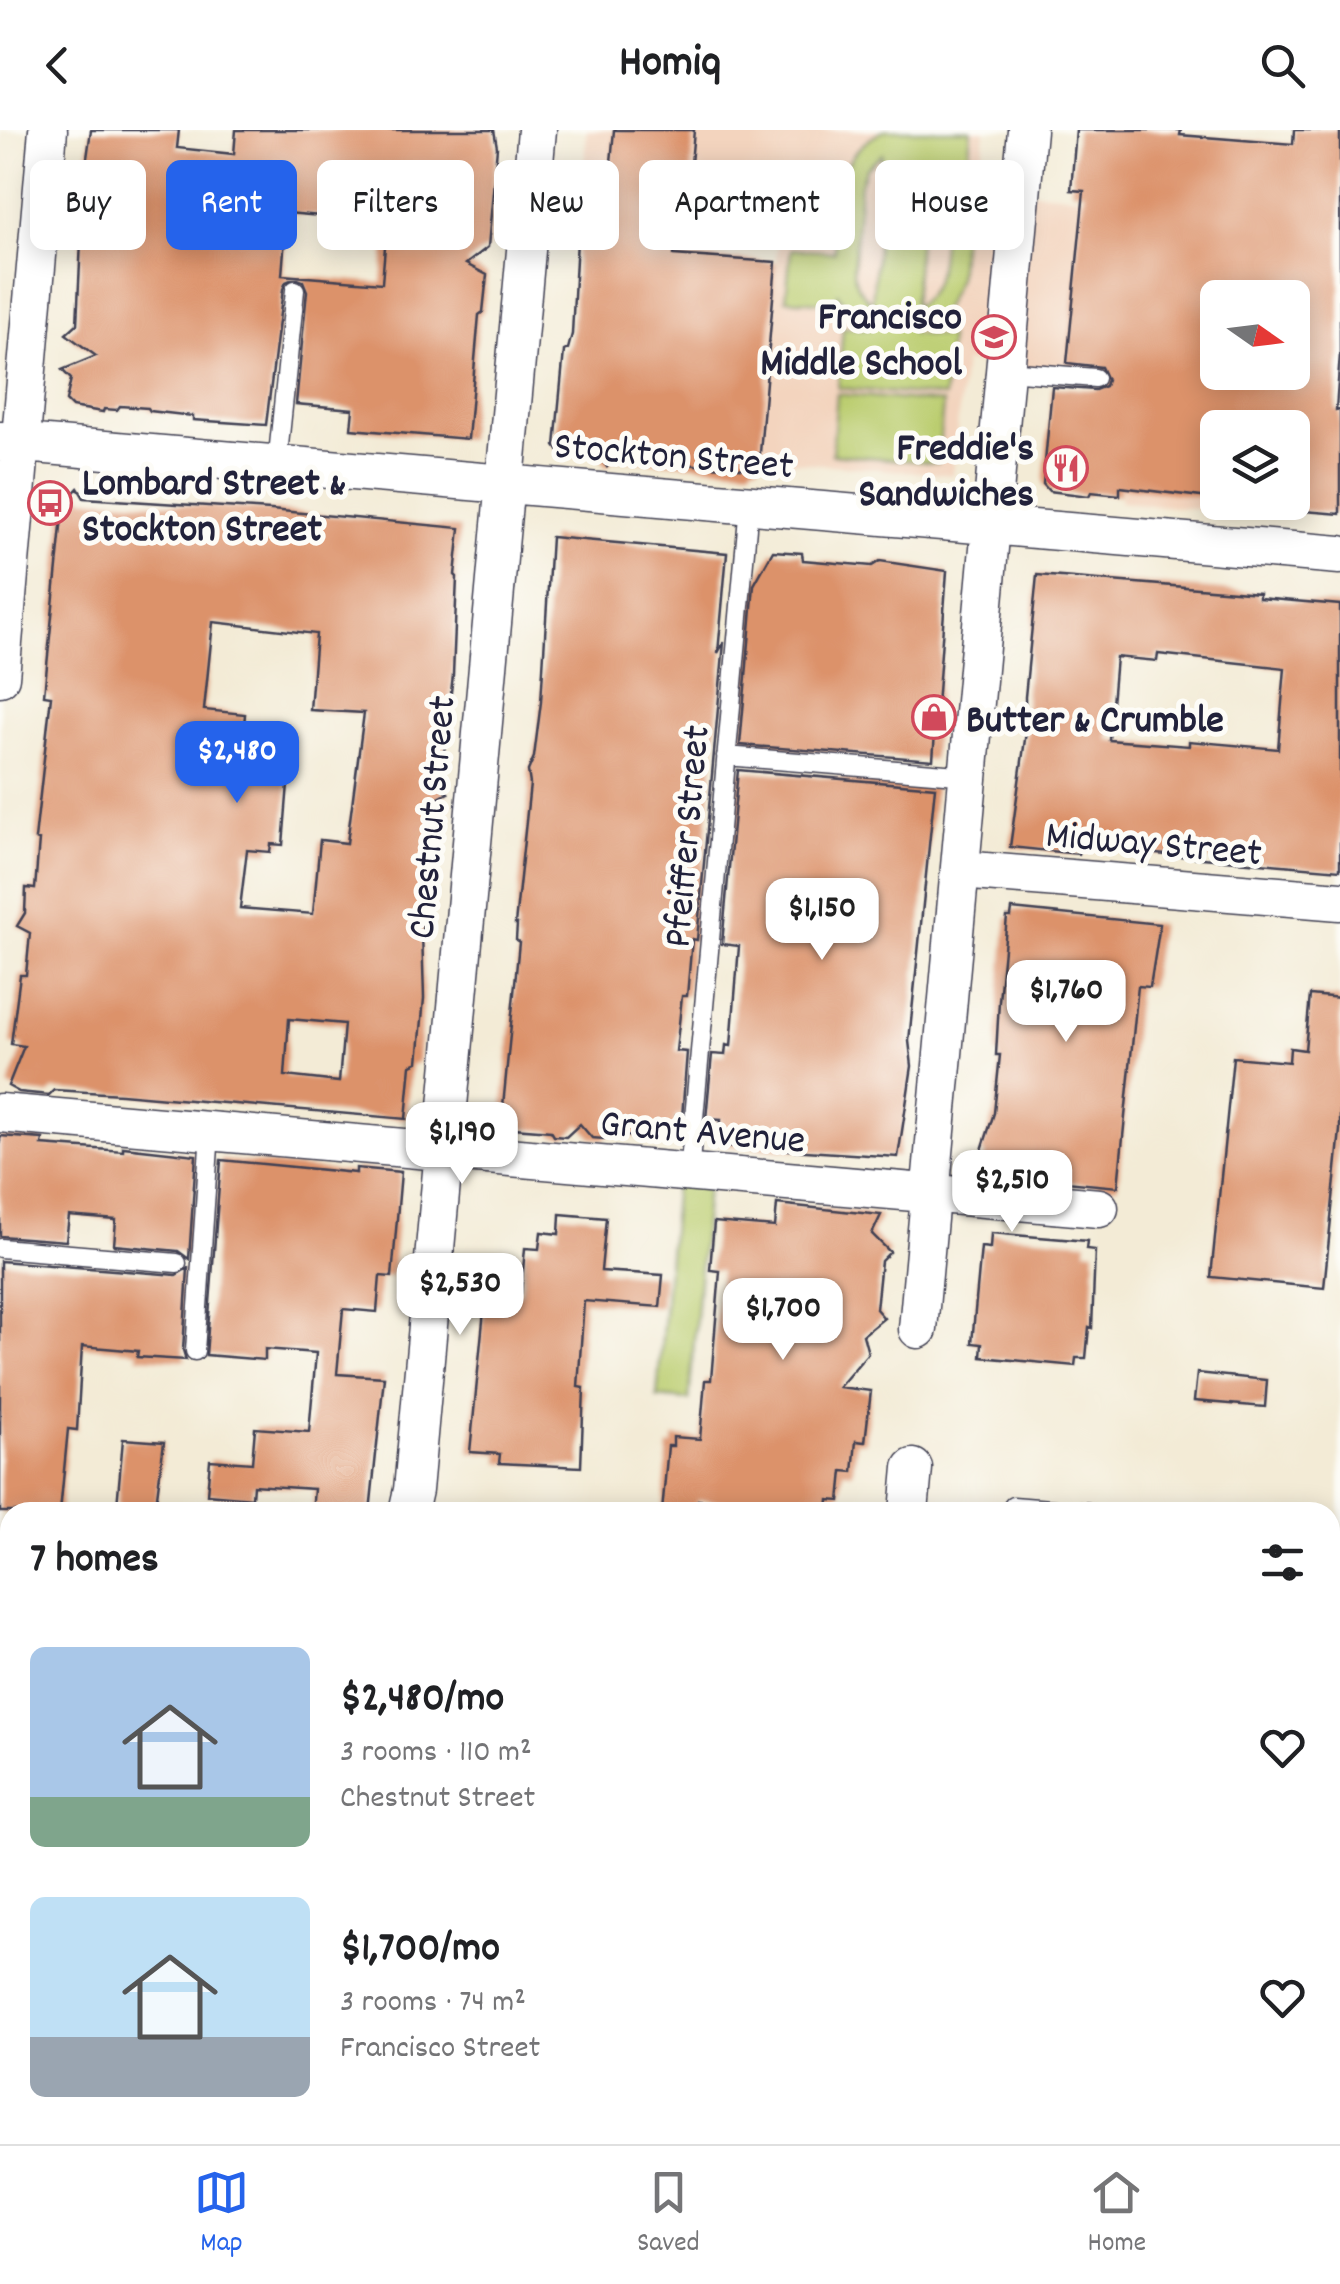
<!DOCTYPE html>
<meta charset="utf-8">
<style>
:root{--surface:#fff;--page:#f6f6f6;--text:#202124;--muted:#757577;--line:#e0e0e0;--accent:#2563eb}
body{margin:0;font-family:Dekko,sans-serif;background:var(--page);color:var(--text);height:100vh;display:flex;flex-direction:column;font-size:38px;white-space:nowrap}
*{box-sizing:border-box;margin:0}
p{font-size:32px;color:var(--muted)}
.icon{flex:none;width:55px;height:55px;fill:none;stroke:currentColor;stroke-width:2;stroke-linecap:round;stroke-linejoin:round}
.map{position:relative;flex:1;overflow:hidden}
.side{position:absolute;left:0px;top:1372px;width:1340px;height:642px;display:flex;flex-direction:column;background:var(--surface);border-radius:30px 30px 0 0;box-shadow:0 5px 25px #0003}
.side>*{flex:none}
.top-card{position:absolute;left:30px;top:30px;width:1280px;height:90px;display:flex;gap:20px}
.needle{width:65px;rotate:104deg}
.tools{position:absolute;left:1200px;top:150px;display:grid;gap:20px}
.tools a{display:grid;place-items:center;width:110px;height:110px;border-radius:15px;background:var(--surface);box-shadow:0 5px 25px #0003;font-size:50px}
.price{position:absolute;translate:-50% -85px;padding:0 22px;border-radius:20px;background:#fff;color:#222;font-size:32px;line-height:65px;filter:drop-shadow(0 2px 5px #0008)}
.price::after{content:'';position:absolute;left:50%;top:60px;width:30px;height:22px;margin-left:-15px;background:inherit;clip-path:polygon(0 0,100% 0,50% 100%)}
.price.active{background:var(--accent);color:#fff}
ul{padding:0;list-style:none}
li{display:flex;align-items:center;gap:30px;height:250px;padding:0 30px}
li span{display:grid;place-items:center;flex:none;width:280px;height:200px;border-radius:15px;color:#555}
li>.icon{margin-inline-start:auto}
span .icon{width:120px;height:120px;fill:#fffc;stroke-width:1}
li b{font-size:42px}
h2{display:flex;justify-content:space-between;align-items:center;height:120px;padding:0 30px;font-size:42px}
.chip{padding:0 35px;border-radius:15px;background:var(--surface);box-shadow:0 5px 25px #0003;font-size:35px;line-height:90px}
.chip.active{background:var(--accent);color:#fff}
header{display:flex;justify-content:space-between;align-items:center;height:130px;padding:0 30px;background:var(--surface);font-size:45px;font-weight:700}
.tabs{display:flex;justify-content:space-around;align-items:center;height:140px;border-top:2px solid var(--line);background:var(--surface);font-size:28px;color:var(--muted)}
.tabs a{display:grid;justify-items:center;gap:5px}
.tabs .active{color:var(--accent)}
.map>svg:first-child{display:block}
.built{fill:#f3d4be}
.green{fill:#bbcd70;stroke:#6e7856;stroke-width:2.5;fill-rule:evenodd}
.building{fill:#dc926a;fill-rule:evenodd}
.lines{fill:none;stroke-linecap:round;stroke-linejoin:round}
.lane-casing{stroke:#414052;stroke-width:21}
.street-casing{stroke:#414052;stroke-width:41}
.lane{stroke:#fff;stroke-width:18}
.street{stroke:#fff;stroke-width:38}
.labels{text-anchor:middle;stroke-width:10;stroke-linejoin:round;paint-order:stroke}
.poi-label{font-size:40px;font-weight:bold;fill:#22223b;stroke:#fdfcf7;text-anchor:end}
.street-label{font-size:40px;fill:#22223b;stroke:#fdfcf7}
</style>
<header><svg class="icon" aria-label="back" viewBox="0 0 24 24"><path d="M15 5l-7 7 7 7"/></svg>Homiq<svg class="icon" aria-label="search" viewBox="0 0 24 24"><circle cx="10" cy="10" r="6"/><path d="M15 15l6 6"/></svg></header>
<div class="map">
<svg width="1340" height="2014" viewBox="0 0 1340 2014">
<rect width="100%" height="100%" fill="#fdfcf7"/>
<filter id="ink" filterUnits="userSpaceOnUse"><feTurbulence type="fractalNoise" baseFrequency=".01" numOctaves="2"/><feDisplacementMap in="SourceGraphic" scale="20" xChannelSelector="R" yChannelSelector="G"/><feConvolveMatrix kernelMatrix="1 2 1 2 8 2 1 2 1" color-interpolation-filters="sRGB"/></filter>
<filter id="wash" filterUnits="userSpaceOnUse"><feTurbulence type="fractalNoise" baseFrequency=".0048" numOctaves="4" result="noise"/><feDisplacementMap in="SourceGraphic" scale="40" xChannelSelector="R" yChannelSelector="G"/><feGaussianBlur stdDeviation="2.25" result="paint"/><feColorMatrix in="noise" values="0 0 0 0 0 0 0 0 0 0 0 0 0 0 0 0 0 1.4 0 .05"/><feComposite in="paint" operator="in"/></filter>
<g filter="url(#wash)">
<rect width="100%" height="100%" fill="#f3ebd6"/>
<!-- built -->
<path class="built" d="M587,0H985L980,57L1268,83L1218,168V372L1222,373L1221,381L1120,372L1130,247L1095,248L964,232L952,345L760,329L780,84L581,65Z"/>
<!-- green -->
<path class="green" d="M885,0H971L958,148L942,181L910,200L911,203L949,207L944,267L838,258L843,197L870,199V196L849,181L838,164L837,174L786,169L791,119L834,122C839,70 831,26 885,0ZM882,24L879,67L881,68L872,174L857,156L853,141L860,53L866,38ZM922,71L944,73C941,108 947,157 913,177Z
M837,264L943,273L938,333L832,324Z
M676,1042L708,1045L689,1270L657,1267Z
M0,1869H10V1964L0,1963Z
M906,2005L1094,2008L1095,2005H1136L1135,2014H906Z"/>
<g id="blocks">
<!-- building -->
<path class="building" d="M91,0H179L177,18L234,24L236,0H494L497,17L488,117L466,134L487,145L483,182L479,185L468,309L351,299L353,279L296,274L307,161L303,151L295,148L286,152L283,159L266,295L193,290V286L150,281L148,278L120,276L117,280L104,279L103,282L72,277L66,271L71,249L62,240L96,226L66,204L77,194L84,49ZM287,83L387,92L382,153L282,145Z
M614,0H694L689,56L680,55L674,125L776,132L759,335H753L751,339L613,329L607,337L598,324L561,325L555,316L564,221L568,219L572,204L579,72L607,75Z
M1076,0H1181L1180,5L1293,14L1294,0H1340V224L1336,280H1340V384L1292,380V298H1218V369L1120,357V365L1091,362L1089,366L1049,361L1043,354L1052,257L1095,260L1105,256L1107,250L1101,237L1067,233L1084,61L1071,60ZM1218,168H1292V242H1218Z
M78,358L84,368L271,380L460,398L455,445L457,447L453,545L440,656L448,663L435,670L422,801L424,868L418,932L411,935L406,989L121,964L54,960L49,965L19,962L8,956L24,916L11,914L20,845H26L30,803L17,796L25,783L26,758L35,759L39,710L35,709L51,566L44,565L62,387L52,379L63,374ZM213,492L316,504L310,580L364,583L347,713L320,710L313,784L240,778L247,720L270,722L271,714L283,715L292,605L265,602L264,597L244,595L245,584L204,580ZM289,889L344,894L339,952L285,946Z
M551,407L727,423L718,523L724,512L697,810L692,809L687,866H682L676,921L687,922L682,987L676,986L674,1009L608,1005L604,1009L592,1008L580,994L566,1007L554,1006L551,1001L501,997L519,812L516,810L517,794H515L530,654L528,641L534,627L541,572Z
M773,421L802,423L803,430L872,436L880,431L947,441L933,630L740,615L754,455Z
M1037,445L1259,463V468L1340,475V740L1109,720L1081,718L1078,724L1010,717L1026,602L1025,567ZM1158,524L1285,538L1278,619L1189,611V616L1109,610L1116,527L1157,531Z
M738,640L935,657L909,911L912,936L898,1027L727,1016L719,1013L721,990L706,989L712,924L725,925L726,915L731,916L739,816L722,814Z
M1012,779L1160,794L1150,857L1138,856L1118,1057L982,1044L985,1023H981L994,983L1000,925H996L999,871L1007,787H1011Z
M1310,865L1340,868V1000L1324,1158L1211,1147L1233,927L1289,932L1290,918L1305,920Z
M0,1006L43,1009L42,1015L123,1021V1017L196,1025L189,1129L178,1121L114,1115L116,1090L69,1086L66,1111L0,1106Z
M221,1030L356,1043V1038L401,1042L392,1147L380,1146L377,1182L343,1179L337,1244L384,1247L370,1382H312L314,1359L253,1355L252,1368L207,1364L210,1330L252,1333L255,1298L309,1302L316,1223L265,1219V1230L206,1225Z
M777,1074L881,1085L872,1104L890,1122L881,1131L876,1179L884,1188L863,1205L868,1223L839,1257L871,1261L865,1312L856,1311L853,1342L843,1341L840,1371L829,1370L828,1381L757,1374L748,1378L741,1373L698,1370L697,1382H662L668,1316H673V1307L700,1309L705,1250H711L720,1141L710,1140L714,1092L775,1097Z
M560,1084L606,1088L601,1141L663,1145L660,1177L584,1171L578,1257L584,1258L581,1337L499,1333L500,1324L470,1322L486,1160L521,1163L525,1118L539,1119L541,1102L559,1104Z
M991,1103L1087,1111L1086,1119L1095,1120L1092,1198L1089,1197L1086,1228H1076L1075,1236L981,1227L982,1214L972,1213L981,1117L990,1118Z
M0,1131L176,1145L188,1138L183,1220L186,1230L137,1227L138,1221L82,1216L77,1300L68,1299L60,1382H0Z
M1197,1243L1267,1250L1265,1277L1194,1271Z
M123,1309L164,1312L155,1382H123V1377L117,1376Z"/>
</g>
</g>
<g filter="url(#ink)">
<use href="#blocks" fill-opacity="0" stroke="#414052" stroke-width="2.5"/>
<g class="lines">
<!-- lane casing -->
<g class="lane-casing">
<path id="lane" d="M1007,241L1095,248
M277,335L295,160
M726,626L970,646
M689,1044L749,375
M0,1118L177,1133
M195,1221L210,1002
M1013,1376L1088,1382
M0,1977L10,1978"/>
</g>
<!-- street casing -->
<g class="street-casing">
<path id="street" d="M0,311L1340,425
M0,547L48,0
M961,740L1340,771
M0,983L1099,1078
M918,1199L1027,0
M408,1382L413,1360C452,907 499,454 537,0
M909,1382L913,1338
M0,1635H10
M1330,1749L1340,1750
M363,2014V2005
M850,2014L851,2005"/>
</g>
<!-- lane -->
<use href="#lane" class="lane"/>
<!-- street -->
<use href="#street" class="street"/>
</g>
</g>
<!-- icons -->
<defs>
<g id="school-ring" transform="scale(2.25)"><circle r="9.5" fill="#fdfcf7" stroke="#d1495b" stroke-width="1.5"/><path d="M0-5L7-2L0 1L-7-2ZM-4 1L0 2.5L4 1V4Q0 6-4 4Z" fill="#d1495b"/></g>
<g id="restaurant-ring" transform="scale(2.25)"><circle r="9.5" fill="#fdfcf7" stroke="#d1495b" stroke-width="1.5"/><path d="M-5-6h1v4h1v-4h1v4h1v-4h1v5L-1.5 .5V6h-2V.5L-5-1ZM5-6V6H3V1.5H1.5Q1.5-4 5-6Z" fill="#d1495b"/></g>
<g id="bus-ring" transform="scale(2.25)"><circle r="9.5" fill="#fdfcf7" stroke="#d1495b" stroke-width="1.5"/><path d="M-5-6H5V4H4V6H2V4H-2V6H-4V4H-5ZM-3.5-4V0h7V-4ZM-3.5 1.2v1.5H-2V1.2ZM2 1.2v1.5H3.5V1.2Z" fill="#d1495b"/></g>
<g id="shop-ring" transform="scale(2.25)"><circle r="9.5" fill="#fdfcf7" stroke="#d1495b" stroke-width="1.5"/><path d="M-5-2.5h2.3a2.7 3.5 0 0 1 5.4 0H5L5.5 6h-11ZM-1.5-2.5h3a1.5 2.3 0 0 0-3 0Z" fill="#d1495b"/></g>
</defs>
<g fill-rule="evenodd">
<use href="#school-ring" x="994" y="207"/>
<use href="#restaurant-ring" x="1066" y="338"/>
<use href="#bus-ring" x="50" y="373"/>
<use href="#shop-ring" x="934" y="587"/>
</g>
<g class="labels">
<!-- poi labels -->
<g class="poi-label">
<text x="962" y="198">Francisco<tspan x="962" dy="46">Middle School</tspan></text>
<text x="1034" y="329">Freddie's<tspan x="1034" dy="46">Sandwiches</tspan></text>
<text x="82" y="364" text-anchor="start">Lombard Street &amp;<tspan x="82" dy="46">Stockton Street</tspan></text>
<text x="966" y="601" text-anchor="start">Butter &amp; Crumble</text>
</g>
<!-- street labels -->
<g class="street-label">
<text transform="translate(674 323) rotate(5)" y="14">Stockton Street</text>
<text transform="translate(429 687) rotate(-85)" y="14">Chestnut Street</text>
<text transform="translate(684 706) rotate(-85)" y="14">Pfeiffer Street</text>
<text transform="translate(1154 711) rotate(5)" y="14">Midway Street</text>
<text transform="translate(703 999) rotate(5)" y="14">Grant Avenue</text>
</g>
</g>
</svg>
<div class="tools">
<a><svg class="needle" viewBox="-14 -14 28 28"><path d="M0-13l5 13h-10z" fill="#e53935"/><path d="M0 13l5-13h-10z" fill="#757577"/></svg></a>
<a><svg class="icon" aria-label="layers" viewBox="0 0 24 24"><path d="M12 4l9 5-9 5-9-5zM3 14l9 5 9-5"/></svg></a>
</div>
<b class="price active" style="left:237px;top:676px">$2,480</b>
<b class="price" style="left:822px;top:833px">$1,150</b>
<b class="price" style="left:1066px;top:915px">$1,760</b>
<b class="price" style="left:462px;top:1057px">$1,190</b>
<b class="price" style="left:1012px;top:1105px">$2,510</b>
<b class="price" style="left:460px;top:1208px">$2,530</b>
<b class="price" style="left:783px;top:1233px">$1,700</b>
<div class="top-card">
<a class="chip">Buy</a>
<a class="chip active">Rent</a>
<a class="chip">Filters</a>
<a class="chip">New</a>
<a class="chip">Apartment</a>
<a class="chip">House</a>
</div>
<section class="side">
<h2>7 homes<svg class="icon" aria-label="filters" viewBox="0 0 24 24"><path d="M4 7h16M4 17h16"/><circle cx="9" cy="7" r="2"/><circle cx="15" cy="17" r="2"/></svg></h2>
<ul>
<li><span style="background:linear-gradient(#a9c7e8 75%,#7fa58c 0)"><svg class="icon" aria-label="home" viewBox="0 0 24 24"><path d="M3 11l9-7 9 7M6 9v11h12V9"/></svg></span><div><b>$2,480/mo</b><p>3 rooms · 110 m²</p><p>Chestnut Street</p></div><svg class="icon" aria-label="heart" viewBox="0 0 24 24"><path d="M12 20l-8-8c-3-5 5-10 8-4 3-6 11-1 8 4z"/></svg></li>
<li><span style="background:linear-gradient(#bfe0f5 70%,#9aa5b1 0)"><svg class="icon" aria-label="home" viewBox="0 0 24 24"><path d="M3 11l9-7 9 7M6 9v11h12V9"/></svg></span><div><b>$1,700/mo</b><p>3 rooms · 74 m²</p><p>Francisco Street</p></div><svg class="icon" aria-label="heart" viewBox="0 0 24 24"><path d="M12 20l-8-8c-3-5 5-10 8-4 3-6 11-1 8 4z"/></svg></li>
</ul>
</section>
</div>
<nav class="tabs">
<a class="active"><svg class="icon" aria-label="map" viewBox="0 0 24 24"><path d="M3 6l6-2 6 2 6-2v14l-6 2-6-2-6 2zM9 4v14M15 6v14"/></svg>Map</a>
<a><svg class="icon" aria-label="saved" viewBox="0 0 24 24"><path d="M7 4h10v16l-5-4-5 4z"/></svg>Saved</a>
<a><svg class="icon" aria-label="home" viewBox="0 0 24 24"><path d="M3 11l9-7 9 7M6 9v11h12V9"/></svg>Home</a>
</nav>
